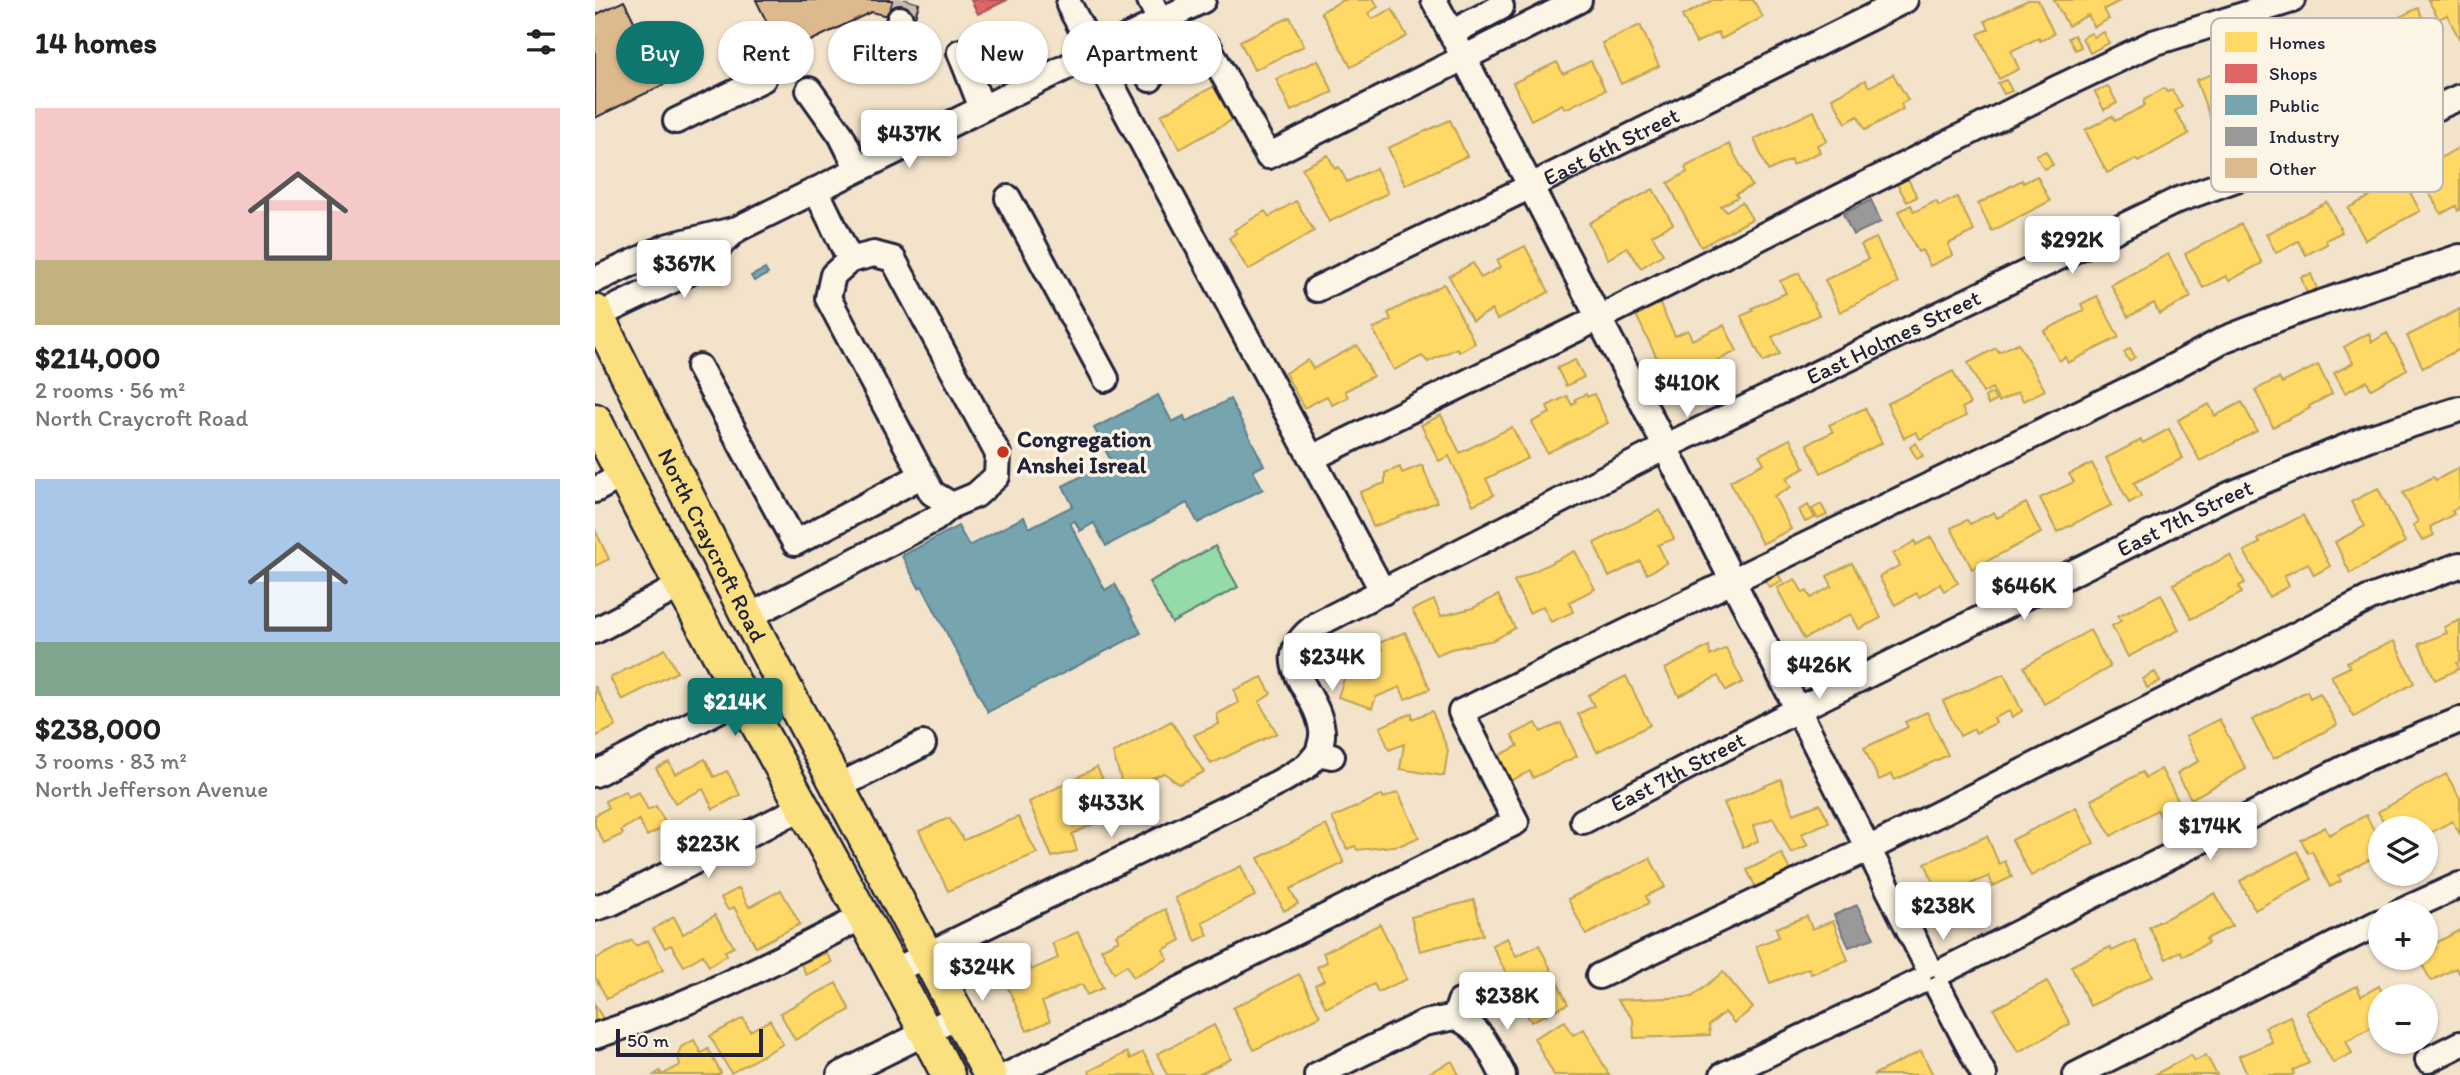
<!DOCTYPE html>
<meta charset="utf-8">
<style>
:root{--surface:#fff;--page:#f2f2f2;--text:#222;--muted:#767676;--accent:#0f766e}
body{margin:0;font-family:Itim,sans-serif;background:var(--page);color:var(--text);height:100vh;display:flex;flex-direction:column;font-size:26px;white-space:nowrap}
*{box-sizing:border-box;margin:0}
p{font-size:23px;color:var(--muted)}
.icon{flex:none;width:38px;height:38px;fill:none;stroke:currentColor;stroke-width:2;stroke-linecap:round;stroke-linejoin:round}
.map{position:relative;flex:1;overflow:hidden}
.drawer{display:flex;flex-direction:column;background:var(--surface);width:595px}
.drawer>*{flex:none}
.hud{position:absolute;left:21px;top:21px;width:665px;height:63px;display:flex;gap:14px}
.buttons{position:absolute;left:1773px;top:816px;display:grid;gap:14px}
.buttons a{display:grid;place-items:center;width:70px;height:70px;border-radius:50%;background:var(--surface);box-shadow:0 2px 5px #0004;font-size:35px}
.scale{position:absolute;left:21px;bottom:18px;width:147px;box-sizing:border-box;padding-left:7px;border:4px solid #22223b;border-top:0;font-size:19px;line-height:24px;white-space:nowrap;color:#22223b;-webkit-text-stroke:5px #fcf5e5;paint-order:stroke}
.price{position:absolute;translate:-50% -60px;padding:0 16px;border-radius:7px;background:#fff;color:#222;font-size:23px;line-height:46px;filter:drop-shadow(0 2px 4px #0008)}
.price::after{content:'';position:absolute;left:50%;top:42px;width:21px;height:16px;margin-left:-10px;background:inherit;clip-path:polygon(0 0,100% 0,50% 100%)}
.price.on{background:var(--accent);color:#fff}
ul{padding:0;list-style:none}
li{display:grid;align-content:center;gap:14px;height:371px;padding:0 35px}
li span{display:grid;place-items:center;height:217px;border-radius:0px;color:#555}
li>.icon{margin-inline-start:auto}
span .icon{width:126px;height:126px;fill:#fffc;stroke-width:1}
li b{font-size:30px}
h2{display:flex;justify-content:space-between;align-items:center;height:84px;padding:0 35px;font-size:30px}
.pill{padding:0 24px;border-radius:32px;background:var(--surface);box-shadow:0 2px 5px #0004;font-size:24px;line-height:63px}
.pill.on{background:var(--accent);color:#fff}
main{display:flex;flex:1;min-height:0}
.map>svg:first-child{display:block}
.green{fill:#94dba9;stroke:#5b7e72;stroke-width:2}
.homes{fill:#ffd966;stroke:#bda259;stroke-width:2}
.shops{fill:#e06666;stroke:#a75259;stroke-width:2}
.public{fill:#76a5af;stroke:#5d7e8c;stroke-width:2}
.industry{fill:#999;stroke:#75757d;stroke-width:2}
.building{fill:#ddb98e;stroke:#22223b;stroke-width:2}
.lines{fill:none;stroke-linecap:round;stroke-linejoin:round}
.minor-tunnel{stroke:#c9bcae;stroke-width:24;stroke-dasharray:24 12;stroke-linecap:butt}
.minor-casing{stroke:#22223b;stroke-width:30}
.major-casing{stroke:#22223b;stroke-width:37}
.minor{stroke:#fcf5e5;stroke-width:24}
.major{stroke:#fbe080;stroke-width:32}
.poi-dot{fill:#c8321e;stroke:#fcf5e5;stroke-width:2.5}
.labels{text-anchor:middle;stroke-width:7;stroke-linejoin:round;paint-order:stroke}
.street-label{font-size:23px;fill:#22223b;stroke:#fcf5e5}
.poi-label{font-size:23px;font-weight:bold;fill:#22223b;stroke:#fcf5e5;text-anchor:start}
.key{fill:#fcf5e5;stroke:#bbb6b2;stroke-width:2}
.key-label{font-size:19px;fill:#22223b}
</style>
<main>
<section class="drawer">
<h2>14 homes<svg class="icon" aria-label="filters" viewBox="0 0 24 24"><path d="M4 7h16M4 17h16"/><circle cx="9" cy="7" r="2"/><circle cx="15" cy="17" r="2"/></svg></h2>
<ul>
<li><span style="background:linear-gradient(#f6c9c9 70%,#c2b280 0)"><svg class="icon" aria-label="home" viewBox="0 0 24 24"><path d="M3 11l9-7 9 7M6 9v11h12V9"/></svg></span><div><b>$214,000</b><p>2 rooms · 56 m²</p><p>North Craycroft Road</p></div></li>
<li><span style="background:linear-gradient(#a9c7e8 75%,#7fa58c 0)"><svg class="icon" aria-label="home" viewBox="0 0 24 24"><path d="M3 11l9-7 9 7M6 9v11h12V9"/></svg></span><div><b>$238,000</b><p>3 rooms · 83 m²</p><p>North Jefferson Avenue</p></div></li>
</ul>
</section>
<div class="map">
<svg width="1865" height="1075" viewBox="0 0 1865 1075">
<rect width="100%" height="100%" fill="#f3e3cb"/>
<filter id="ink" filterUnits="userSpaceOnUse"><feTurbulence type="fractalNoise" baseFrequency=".0143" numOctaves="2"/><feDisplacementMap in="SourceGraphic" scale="14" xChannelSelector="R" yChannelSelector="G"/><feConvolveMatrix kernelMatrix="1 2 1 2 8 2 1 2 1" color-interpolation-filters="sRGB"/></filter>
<g filter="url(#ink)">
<!-- green -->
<path class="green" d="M620,546L643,587L577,623L554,582Z"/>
<!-- homes -->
<path class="homes" d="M748,0H779L783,7L773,13L777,19L797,9L812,36L756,67L726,12Z
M1118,0H1158L1168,17L1126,39L1123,32L1101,43L1087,16Z
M1433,0H1443L1459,34L1445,41L1444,38L1416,51L1424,69L1404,79L1383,34L1394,29L1390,21Z
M1459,0H1527L1509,9L1514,19L1499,27L1493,15L1473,26Z
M1833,0H1865V40L1852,15L1844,19Z
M1823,8L1840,44L1779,73L1767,48L1784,41L1779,29Z
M695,17L709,46L659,70L645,41Z
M1045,25L1064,66L1026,84L1007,43Z
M1509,32L1514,43L1495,53L1487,38L1496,33L1499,37Z
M1479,35L1486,47L1480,50L1473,38Z
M723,60L738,92L696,111L681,79Z
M996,61L1010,90L970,109L967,104L936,120L918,83L962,62L968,74Z
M1650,62L1656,79L1673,72L1686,109L1654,121L1651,111L1617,123L1601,80Z
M1298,74L1313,100L1306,104L1308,109L1270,130L1263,116L1251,123L1237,98L1270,80L1274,87Z
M1411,80L1417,91L1409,94L1403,83Z
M623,84L642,117L585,149L566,115Z
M1513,86L1522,103L1509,110L1500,92Z
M1569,88L1572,92L1577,90L1587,107L1580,111L1594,134L1543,162L1541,159L1512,173L1490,130L1517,116L1520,121L1549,106V100Z
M1219,111L1232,141L1222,145L1225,152L1197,165L1196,160L1173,171L1159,139Z
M855,120L872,156L810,185L793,148Z
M1134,144L1157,186L1141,194L1143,197L1126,206L1131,211L1147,202L1157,219L1106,247L1073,183L1092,172L1090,167Z
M1865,147V209L1863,211L1861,206L1846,214L1822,171Z
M1451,151L1458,165L1449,169L1441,155Z
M733,155L740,169L744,167L752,182L781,168L793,193L734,222L707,168Z
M1442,176L1455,201L1397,231L1383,204L1427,180L1428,183Z
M1313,179L1322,197L1312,202L1302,184Z
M1808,179L1825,211L1770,240L1753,208Z
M1058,189L1078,224L1057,235L1068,254L1046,268L1032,247L1013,259L994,223Z
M1362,197L1379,231L1353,244L1358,255L1335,266L1327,250L1323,252L1303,212L1316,205L1319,212L1341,201L1344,206Z
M701,201L719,231L653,270L634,238L641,233L639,230L670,211L674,217Z
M1732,202L1747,232L1731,240L1732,244L1711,255L1703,241L1681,253L1671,234Z
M1646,224L1667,263L1634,281L1631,276L1608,288L1590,254Z
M1281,238L1303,283L1245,312L1230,280L1273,259L1266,245Z
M930,246L954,292L902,320L897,310L877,321L854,276L878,263L886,278L906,267L902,260Z
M1573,254L1596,297L1564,314L1559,303L1533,317L1516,285Z
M1204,273L1224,315L1177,337L1185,354L1168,362L1146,316L1158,311L1157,308L1191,293L1185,281Z
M1716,274L1722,289L1712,293L1706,277Z
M849,284L880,343L864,352L862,348L833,362L827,356L799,370L778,329L796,320L793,313Z
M1502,296L1524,337L1473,363L1470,357L1464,361L1449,331L1489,310L1486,304Z
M1064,302L1080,336L1093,330L1097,340L1129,325L1142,351L1117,363L1119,368L1077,389L1040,313Z
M1865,309V349L1828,368L1812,336Z
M1774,333L1777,342L1792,333L1812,369L1776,389L1772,381L1750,393L1739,373L1758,363L1749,347Z
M1423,343L1450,390L1428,401L1423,392L1404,402L1397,388L1388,393L1373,363L1401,348L1404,352Z
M762,345L778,376L750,391L753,397L737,405L732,396L709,408L690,373L713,360L718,369Z
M1535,348L1540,357L1534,361L1529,352Z
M980,360L989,377L971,386L962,368Z
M1723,365L1737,394L1714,406L1715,408L1678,427L1660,390L1684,378L1687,383Z
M1358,371L1375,404L1367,408L1371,416L1325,439L1321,432L1309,438L1292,404Z
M1397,393L1401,401L1393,405L1390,397Z
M991,394L992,397L999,394L1013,423L952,453L937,422L955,413L952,406L972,396L977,405L981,402L980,399Z
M1647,402L1662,431L1605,461L1583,420L1614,404L1620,416Z
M1270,408L1287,443L1226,473L1212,444L1238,432L1234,425Z
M846,415L865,453L917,427L933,458L891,479L899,495L878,505L854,456L844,461L826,425Z
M1574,429L1588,458L1539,483L1546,496L1534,503L1511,458L1546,440L1548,443Z
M1195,439L1210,468L1191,478L1196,487L1179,496L1196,529L1167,544L1135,481L1169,463L1164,455Z
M1321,443L1328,456L1322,459L1315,447Z
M1497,463L1517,505L1462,532L1445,498L1479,482L1474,474Z
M827,465L842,502L778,527L765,492L790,483V473L805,467L807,473Z
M1864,468L1865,506L1857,511L1859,514L1835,527L1839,535L1827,541L1818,525L1823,522L1808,493L1838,477L1841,480Z
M1783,488L1810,542L1755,573L1740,542L1770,526L1756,502Z
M1431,503L1446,533L1377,569L1356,528L1372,520L1375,524L1399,512L1402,518Z
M1226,504L1232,515L1223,519L1217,509Z
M1213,505L1220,518L1210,522L1204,510Z
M1065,510L1079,539L1063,545L1072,563L1052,574L1045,561L1014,577L999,543Z
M1708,515L1735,566L1719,575L1713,563L1689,576L1694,586L1674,597L1649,551L1665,543L1663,539Z
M0,530L14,559L0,566Z
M1336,537L1363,583L1349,591L1345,584L1324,597L1322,593L1300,605L1284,577L1305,565L1298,554L1320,541L1321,545Z
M980,551L1000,589L974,602L978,612L956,622L948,606L934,613L919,581Z
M1635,555L1650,583L1644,586L1647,593L1596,619L1578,584Z
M1257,563L1286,618L1264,629L1256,614L1209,639L1182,588L1200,579L1208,593L1212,591L1216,598L1237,586L1232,576Z
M1181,570L1187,581L1174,587L1168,576Z
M1566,594L1584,630L1533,657L1517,626L1526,621L1523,616Z
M903,595L920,628L899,640L856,649L841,655L817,610L839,600L846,616L878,608Z
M1865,620V662L1862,663L1864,669L1840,680L1824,644L1852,633L1849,627Z
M1495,630L1515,667L1449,704L1429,667Z
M810,632L835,689L810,699L805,687L781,697L777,708L743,697L759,649L776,655L787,650L784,643Z
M1799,641L1819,683L1759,717L1736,676L1755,667L1752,662Z
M1114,646L1115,656L1131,648L1148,682L1131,691L1123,676L1084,696L1070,669Z
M70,649L82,672L27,700L15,678Z
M1560,672L1565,681L1552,688L1548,679Z
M1409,674L1427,711L1417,717L1414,711L1399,718L1401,723L1381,733L1379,729L1365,736L1348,701Z
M1031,676L1055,725L1002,752L983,714L999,706L993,695Z
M667,677L676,694L664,702L682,733L616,764L599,735L624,724L622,714L643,703L639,690Z
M0,686L21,726L0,737Z
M1712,691L1715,698L1725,693L1742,725L1678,759L1657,720Z
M837,711L853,750L849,776L805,769L809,744L794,750L785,727L817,713V719Z
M1332,712L1353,755L1300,780L1297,774L1284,780L1269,748L1313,727L1310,722Z
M1624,719L1651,769L1596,799L1582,773L1604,761L1591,736Z
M576,721L609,772L584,784L569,773L529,790L518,753Z
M941,723L946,732L966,723L982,756L938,778L935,771L915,781L903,756L923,746L917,735Z
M110,759L119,777L132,771L145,795L118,809L108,789L80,803L61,768L74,762L80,774Z
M502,767L523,813L477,834L482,851L457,857L434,802Z
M1566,769L1589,811L1569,822L1562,810L1516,836L1496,800L1547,772L1551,778Z
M1851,774L1865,798V834L1857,821L1830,836V828H1792L1783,812Z
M1186,779L1198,814L1225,804L1234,822L1206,834L1213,845L1196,853L1178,818L1158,826L1163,841L1148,847L1129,803Z
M30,791L33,797L44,792L53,810L61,806L72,826L52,836L44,820L26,830L28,834L9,843L0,826V815L13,808L10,801Z
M803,792L824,837L806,845L762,850L760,846L752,849L737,818L787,795L789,798Z
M1481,807L1499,843L1436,876L1417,840Z
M1771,815L1785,842V854L1743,876L1746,881L1735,887L1717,851L1713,853L1706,840L1730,827L1734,835Z
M423,817L442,853L353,891L324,831L354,818L369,840Z
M731,825L749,863L695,889L703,904L689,911L663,858Z
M1392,836L1404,864L1410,861L1417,877L1398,886L1394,876L1345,897L1330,863Z
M1702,851L1717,879L1660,910L1645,881Z
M1186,853L1195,870L1161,888L1152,870Z
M1055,858L1070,887L1051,896L1054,903L991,935L973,899Z
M646,866L660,896L607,922L613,935L601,941L580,898Z
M144,888L154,907L186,890L205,924L161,947L139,907L133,910L126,898Z
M1620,893L1637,926L1611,939L1613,943L1588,956L1585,951L1571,959L1554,927Z
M879,900L888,935L825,951L816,917Z
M570,909L586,940L568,950L573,959L538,977L532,965L519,973L506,949L524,940L521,935Z
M120,915L139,947L130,951L132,955L114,966L108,955L89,966L76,945L70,948L58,929L79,917L88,934Z
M1212,916L1217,929L1238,921L1253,960L1216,974L1214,968L1175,983L1161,946L1184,937L1181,928Z
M785,924L812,979L783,992L779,984L731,1008L720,985L729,980L722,967L732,962L728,953Z
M1865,930V974L1861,968L1836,981L1823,957H1830V954L1841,948L1839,944Z
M483,932L508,988L492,995L487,984L447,1002L455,1021L432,1031L400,958L426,946L436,970L463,958L457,943Z
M912,938L921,956L944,945L973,1004L936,1022L924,999L935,994L925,975L915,981L897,945Z
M37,940L41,946L53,940L68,970L12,999L0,977V959Z
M1540,940L1558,976L1495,1006L1476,966L1515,947L1517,951Z
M231,953L237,962L211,975L206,964Z
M1128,972L1158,1008L1139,1023L1130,1012L1114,1025L1115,1035L1039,1038L1038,1019L1022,1000L1097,997Z
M704,974L725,1016L659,1050L638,1008Z
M1452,981L1475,1024L1423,1052L1399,1009Z
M241,983L255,1010L200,1040L185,1013Z
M1762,986L1766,996L1784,986L1789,996H1785V1023L1751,1041L1757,1053L1738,1063L1711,1012Z
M0,1005L10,1022L0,1028Z
M1695,1016L1714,1063L1698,1070L1699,1074L1696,1075H1652L1644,1056L1677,1042L1670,1027Z
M148,1018L155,1031L175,1020L188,1044L136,1073L115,1036Z
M970,1021L978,1035L989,1029L1014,1075H959L939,1038Z
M619,1025L636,1059L603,1075H572L562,1054Z
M99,1040L106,1053L113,1049L126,1073L123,1075H59L65,1071L67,1075L85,1065L83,1055L86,1047Z
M1326,1051L1338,1075H1278Z
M532,1052L535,1059L548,1052L560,1075H495L494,1071Z
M1596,1055L1600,1061L1611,1055L1622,1075H1559Z
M857,1061L864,1075H830Z"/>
<!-- shops -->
<path class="shops" d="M376,0H412L383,14Z"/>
<!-- public -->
<path class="public" d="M170,269L173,274L159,281L156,276Z
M563,395L577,422L589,416L591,422L635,399L669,465L658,471L668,489L603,523L592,503L511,546L499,523L485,531L480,521L475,523L510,590L520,584L546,633L393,712L327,586L324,588L307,556L363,526L374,546L429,517L434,528L478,506L468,486L516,461L499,428Z"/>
<!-- industry -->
<path class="industry" d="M1276,200L1286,222L1258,235L1248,214Z
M1262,905L1279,938L1254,947L1239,915Z"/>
<!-- building -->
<path class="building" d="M161,0H298L293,16L276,12L209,44L215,56L193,66Z
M298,0H311L324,4L318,23L293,15Z
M29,1L70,84L0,118V15Z"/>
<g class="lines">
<!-- minor-tunnel -->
<path class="minor-tunnel" d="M305,19L311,0"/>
<!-- minor casing -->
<g class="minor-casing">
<g id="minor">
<path d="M555,0L565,21"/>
<path d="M839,0L1065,436"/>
<path d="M474,5L788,592"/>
<path d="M856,33L906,7"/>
<path d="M534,36L555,79"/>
<path d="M614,48L673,156L984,0"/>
<path d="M296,49L305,19"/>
<path d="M365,52L387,108"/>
<path d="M214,90L246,135L263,169"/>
<path d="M81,121L168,79"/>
<path d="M221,190L255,260"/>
<path d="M413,198L511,379"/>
<path d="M279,254L298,259L403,454L402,476L381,495L357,505L337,493L233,298L238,275L255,260Z"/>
<path d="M0,280L74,246L142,229L608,0"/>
<path id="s1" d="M722,289L936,186L1310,0"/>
<path d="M0,317L93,273L139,232"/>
<path d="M104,367L200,543L328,475"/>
<path id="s2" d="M1082,441L1583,200L1711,154L1798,127L1865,97"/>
<path d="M1075,457L1332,965"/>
<path d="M717,458L1004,318L1465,87L1558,43L1697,0"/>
<path d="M0,490L28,475"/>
<path d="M153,617L340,519L357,505"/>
<path d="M0,631L85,586"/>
<path d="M737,756L723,753C725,746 728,738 727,731C723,687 668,662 723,624L1061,452"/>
<path d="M0,774L147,698"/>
<path d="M242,787L328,744"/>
<path id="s3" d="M988,821L1202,710L1634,495L1773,438L1865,409"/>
<path d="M0,908L16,903L208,807"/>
<path d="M1805,912L1865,885"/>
<path d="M1350,970L1764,761L1865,720"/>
<path d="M299,971L683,783L712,766L723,753"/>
<path d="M1004,976L1273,849L1775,598L1865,565"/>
<path d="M1344,989L1389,1075"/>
<path d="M865,1002L860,1017C887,1028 895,1051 908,1075"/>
<path d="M0,1036C94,1006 181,961 269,916"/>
<path d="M1833,1060L1865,1044"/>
<path d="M245,1075L364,1016"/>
<path d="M413,1075L921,822L866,712L1557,378L1630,339L1708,309L1865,257"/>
<path d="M722,1075L829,1023L860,1017"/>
<path d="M1128,1075L1324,982"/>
<path d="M1481,1075L1785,922"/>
</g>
</g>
<!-- major casing -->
<g class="major-casing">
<g id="major">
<path id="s4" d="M0,311L153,617L395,1075"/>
<path d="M0,420C111,642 239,855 353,1075"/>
</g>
</g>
<!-- minor -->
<use href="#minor" class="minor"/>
<!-- major -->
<use href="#major" class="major"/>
</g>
</g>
<!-- markers -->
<circle class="poi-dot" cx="408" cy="452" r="7"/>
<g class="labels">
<!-- street labels -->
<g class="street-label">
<text dy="8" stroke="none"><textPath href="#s1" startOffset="327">East 6th Street</textPath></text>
<text dy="8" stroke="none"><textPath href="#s2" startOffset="240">East Holmes Street</textPath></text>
<text dy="8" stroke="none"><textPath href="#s3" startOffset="674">East 7th Street</textPath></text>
<text dy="8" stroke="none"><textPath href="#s4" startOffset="262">North Craycroft Road</textPath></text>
<text dy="8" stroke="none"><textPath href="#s3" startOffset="107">East 7th Street</textPath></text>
</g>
<!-- poi labels -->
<g class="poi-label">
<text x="422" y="447">Congregation<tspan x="422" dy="26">Anshei Isreal</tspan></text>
</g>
</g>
<!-- legend -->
<rect x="1616" y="18" width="232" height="174" rx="10" class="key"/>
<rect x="1630" y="32" width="32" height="20" fill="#ffd966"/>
<rect x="1630" y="64" width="32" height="19" fill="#e06666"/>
<rect x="1630" y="95" width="32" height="20" fill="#76a5af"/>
<rect x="1630" y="127" width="32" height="19" fill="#999"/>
<rect x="1630" y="158" width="32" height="20" fill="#ddb98e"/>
<g class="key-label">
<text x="1674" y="49">Homes</text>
<text x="1674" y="80">Shops</text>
<text x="1674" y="112">Public</text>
<text x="1674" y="143">Industry</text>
<text x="1674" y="175">Other</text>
</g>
</svg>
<div class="buttons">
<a><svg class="icon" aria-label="layers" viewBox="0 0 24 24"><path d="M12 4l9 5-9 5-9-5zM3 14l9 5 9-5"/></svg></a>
<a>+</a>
<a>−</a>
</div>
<div class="scale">50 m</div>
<b class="price" style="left:314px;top:170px">$437K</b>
<b class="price" style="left:1477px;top:276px">$292K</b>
<b class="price" style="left:89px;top:300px">$367K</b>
<b class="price" style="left:1092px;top:419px">$410K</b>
<b class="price" style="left:1429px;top:622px">$646K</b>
<b class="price" style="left:737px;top:693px">$234K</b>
<b class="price" style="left:1224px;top:701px">$426K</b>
<b class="price on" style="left:140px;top:738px">$214K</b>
<b class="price" style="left:516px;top:839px">$433K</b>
<b class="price" style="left:1615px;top:862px">$174K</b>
<b class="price" style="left:113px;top:880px">$223K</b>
<b class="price" style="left:1348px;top:942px">$238K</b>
<b class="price" style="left:387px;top:1003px">$324K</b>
<b class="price" style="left:912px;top:1032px">$238K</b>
<div class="hud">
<a class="pill on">Buy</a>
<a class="pill">Rent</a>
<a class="pill">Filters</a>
<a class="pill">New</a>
<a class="pill">Apartment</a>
</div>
</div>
</main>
